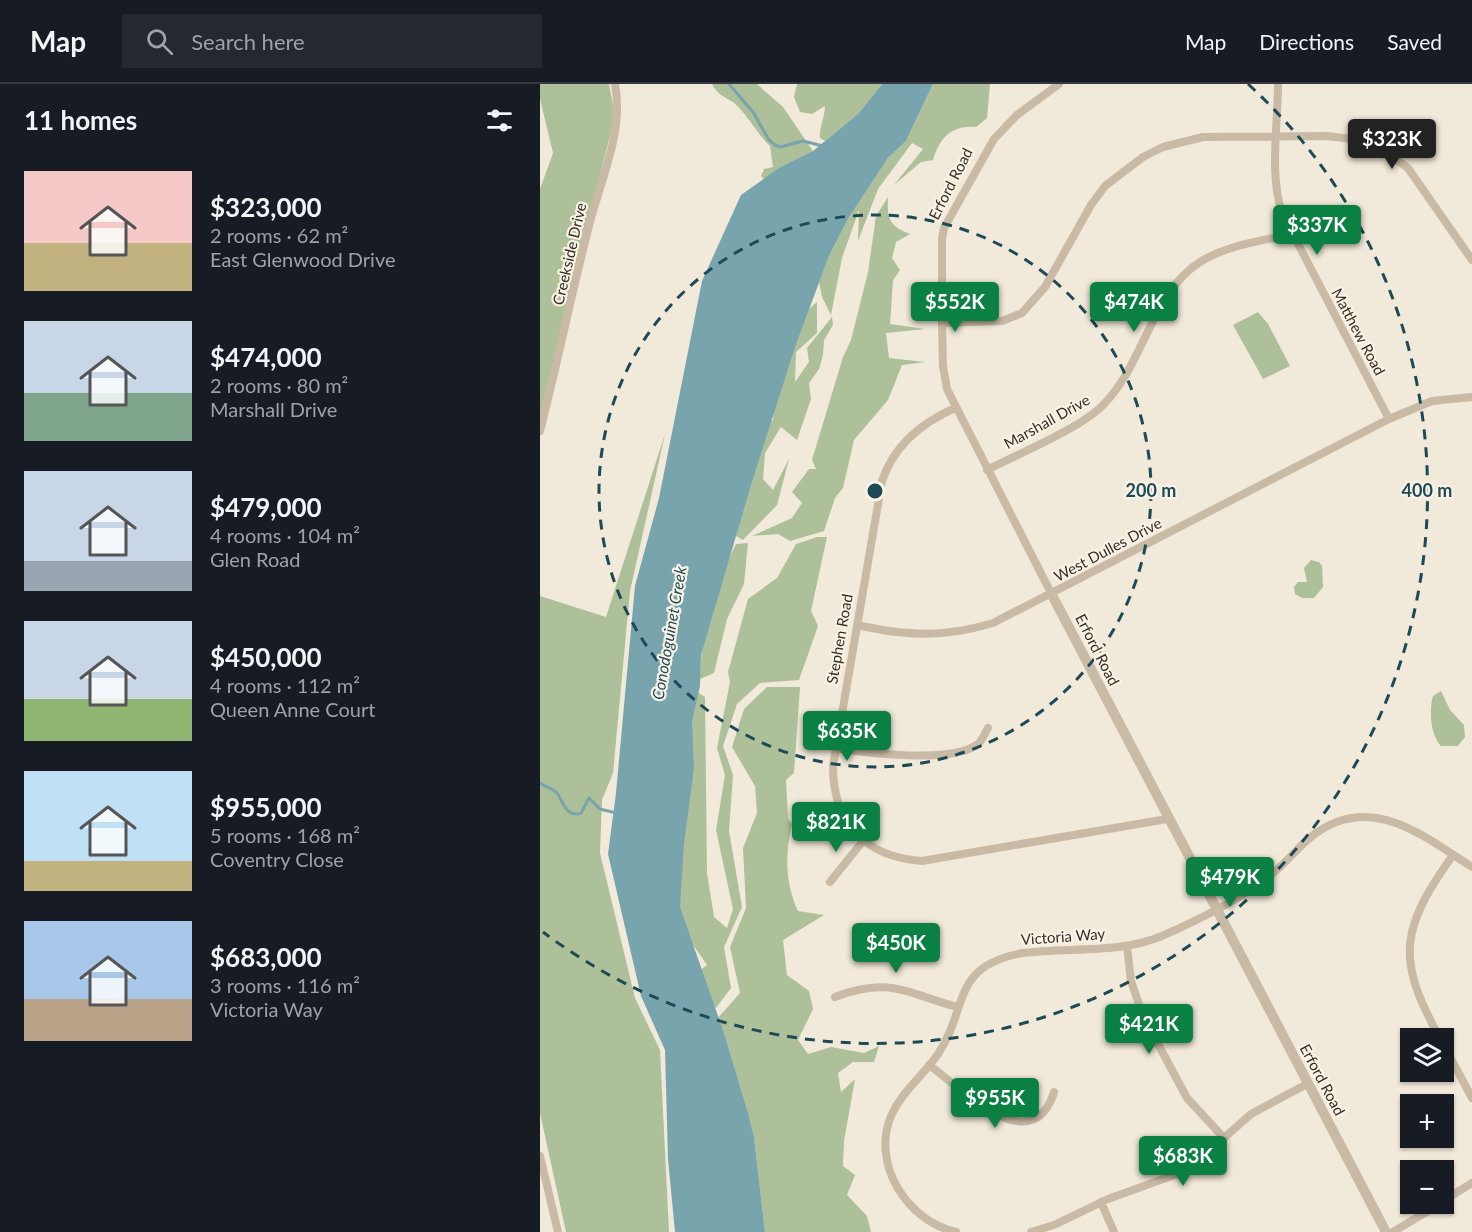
<!DOCTYPE html>
<meta charset="utf-8">
<style>
:root{--surface:#171b24;--page:#242831;--text:#f1f3f6;--muted:#9ea1a6;--line:#363941;--accent:#0b8043}
body{margin:0;font-family:Lato,sans-serif;background:var(--page);color:var(--text);height:100vh;display:flex;flex-direction:column;font-size:22px;white-space:nowrap}
*{box-sizing:border-box;margin:0}
p{font-size:20px;color:var(--muted)}
.icon{flex:none;width:33px;height:33px;fill:none;stroke:currentColor;stroke-width:2;stroke-linecap:round;stroke-linejoin:round}
.map{position:relative;flex:1;overflow:hidden}
.panel{display:flex;flex-direction:column;background:var(--surface);width:540px}
.panel>*{flex:none}
.buttons{position:absolute;left:860px;top:944px;display:grid;gap:12px}
.buttons a{display:grid;place-items:center;width:54px;height:54px;border-radius:0px;background:var(--surface);box-shadow:0 2px 4px #0004;font-size:30px}
.price{position:absolute;translate:-50% -51px;padding:0 14px;border-radius:6px;background:var(--accent);color:#fff;font-size:20px;line-height:39px;filter:drop-shadow(0 2px 3px #0008)}
.price::after{content:'';position:absolute;left:50%;top:36px;width:18px;height:14px;margin-left:-9px;background:inherit;clip-path:polygon(0 0,100% 0,50% 100%)}
.price.active{background:#222;color:#fff}
ul{padding:0;list-style:none}
li{display:flex;align-items:center;gap:18px;height:150px;padding:0 24px}
li span{display:grid;place-items:center;flex:none;width:168px;height:120px;border-radius:0px;color:#555}
li>.icon{margin-inline-start:auto}
span .icon{width:72px;height:72px;fill:#fffc;stroke-width:1}
li b{font-size:26px}
h2{display:flex;justify-content:space-between;align-items:center;height:72px;padding:0 24px;font-size:26px}
header{display:flex;align-items:center;gap:36px;box-sizing:border-box;height:84px;padding:0 30px;background:var(--surface);border-bottom:2px solid var(--line)}
header strong{font-size:28px}
nav{display:flex;gap:33px;margin-inline-start:auto;font-size:21px}
.search{width:420px;height:54px;background:var(--page);display:flex;align-items:center;gap:15px;box-sizing:border-box;padding:0 21px;border-radius:0px;color:var(--muted);font-size:22px}
main{display:flex;flex:1;min-height:0}
.map>svg:first-child{display:block}
.green{fill:#aec099}
.water{fill:#78a4ae}
.lines{fill:none;stroke-linecap:round;stroke-linejoin:round}
.stream{stroke:#78a4ae;stroke-width:3}
.minor{stroke:#c9baa5;stroke-width:8}
.tertiary{stroke:#c9baa5;stroke-width:10}
.ring{fill:none;stroke:#1c4a56;stroke-width:3;stroke-dasharray:10 8}
.labels{text-anchor:middle;stroke-width:4.5;stroke-linejoin:round;paint-order:stroke}
.street-label{font-size:15px;fill:#352d26;stroke:#f9f2e5}
.water-label{font-size:16px;font-style:italic;fill:#1c4a56;stroke:#f9f2e5}
.centre{fill:#1c4a56;stroke:#f9f2e5;stroke-width:3}
.ring-label{font-size:18px;text-anchor:middle;font-weight:bold;fill:#1c4a56;stroke:#f9f2e5;stroke-width:4.5;stroke-linejoin:round;paint-order:stroke}
</style>
<header>
<strong>Map</strong>
<div class="search"><svg class="icon" aria-label="search" viewBox="0 0 24 24"><circle cx="10" cy="10" r="6"/><path d="M15 15l6 6"/></svg>Search here</div>
<nav><a>Map</a><a>Directions</a><a>Saved</a></nav>
</header>
<main>
<section class="panel">
<h2>11 homes<svg class="icon" aria-label="filters" viewBox="0 0 24 24"><path d="M4 7h16M4 17h16"/><circle cx="9" cy="7" r="2"/><circle cx="15" cy="17" r="2"/></svg></h2>
<ul>
<li><span style="background:linear-gradient(#f6c9c9 60%,#c2b280 0)"><svg class="icon" aria-label="home" viewBox="0 0 24 24"><path d="M3 11l9-7 9 7M6 9v11h12V9"/></svg></span><div><b>$323,000</b><p>2 rooms · 62 m²</p><p>East Glenwood Drive</p></div></li>
<li><span style="background:linear-gradient(#c9d6e8 60%,#7fa58c 0)"><svg class="icon" aria-label="home" viewBox="0 0 24 24"><path d="M3 11l9-7 9 7M6 9v11h12V9"/></svg></span><div><b>$474,000</b><p>2 rooms · 80 m²</p><p>Marshall Drive</p></div></li>
<li><span style="background:linear-gradient(#c9d6e8 75%,#9aa5b1 0)"><svg class="icon" aria-label="home" viewBox="0 0 24 24"><path d="M3 11l9-7 9 7M6 9v11h12V9"/></svg></span><div><b>$479,000</b><p>4 rooms · 104 m²</p><p>Glen Road</p></div></li>
<li><span style="background:linear-gradient(#c9d6e8 65%,#8fb573 0)"><svg class="icon" aria-label="home" viewBox="0 0 24 24"><path d="M3 11l9-7 9 7M6 9v11h12V9"/></svg></span><div><b>$450,000</b><p>4 rooms · 112 m²</p><p>Queen Anne Court</p></div></li>
<li><span style="background:linear-gradient(#bfe0f5 75%,#c2b280 0)"><svg class="icon" aria-label="home" viewBox="0 0 24 24"><path d="M3 11l9-7 9 7M6 9v11h12V9"/></svg></span><div><b>$955,000</b><p>5 rooms · 168 m²</p><p>Coventry Close</p></div></li>
<li><span style="background:linear-gradient(#a9c7e8 65%,#b9a48a 0)"><svg class="icon" aria-label="home" viewBox="0 0 24 24"><path d="M3 11l9-7 9 7M6 9v11h12V9"/></svg></span><div><b>$683,000</b><p>3 rooms · 116 m²</p><p>Victoria Way</p></div></li>
</ul>
</section>
<div class="map">
<svg width="932" height="1148" viewBox="0 0 932 1148">
<rect width="100%" height="100%" fill="#f1e9d9"/>
<!-- green -->
<path class="green" d="M0,0H69L75,32L0,331V105L13,69L0,15Z
M172,0H217L243,23L273,67L224,95L221,92L224,85L233,83L230,62C218,51 204,26 193,18C183,12 178,11 172,0Z
M257,0H342L319,29L285,57L280,54C279,44 285,33 285,22L272,30L260,28L254,13Z
M393,0H450L447,34L436,43C412,41 400,53 393,76L381,78L354,101L383,65L372,59L338,105L318,157L319,126L302,174L291,231L282,213L279,198L289,172L308,135L348,74L366,57Z
M348,113C347,135 349,142 370,150L356,158L352,174L360,186L353,196L350,240L385,245L346,249L349,274L385,278L362,281L348,316L314,356L303,404L295,414L284,447L250,457L238,450L212,452L252,434L262,419L252,408L269,385H276L272,376L303,273L311,256L328,188L336,132Z
M277,218V249L256,268L255,298L269,278L267,264L292,233L293,241L284,256L283,271L279,285L269,299L271,315L257,356L241,343L225,369L223,395L233,406L249,375L237,421L203,456L196,452L222,343L233,336L237,287L262,231Z
M718,228L728,240L750,282L723,295L693,241Z
M125,350L90,507L73,689L62,716L60,769L95,914L120,966L129,1148H26L0,1029V512L66,533Z
M277,453H287L271,527L278,542L259,596L220,599L197,620L183,662L193,691L189,747L202,823L184,863L191,904L176,924L168,915L159,887L167,881L147,852L138,824L153,605L165,613L167,789L174,833L187,844L193,825L176,746L185,691L177,664L190,598L188,588L208,515L237,494L256,460Z
M208,459L204,500L187,535L174,589L160,595C161,549 175,502 196,460Z
M771,476L779,478L782,482L783,503L774,514H762L755,510L754,503L758,498H767L764,484Z
M227,603H260L254,689L246,696L248,734L252,740C245,770 245,799 258,827L284,831L243,856L247,891L269,907L273,925L258,956L268,970L291,963L324,969L339,962L334,978H313L298,989L301,1008L315,995L304,1057L303,1082L315,1091L307,1111L327,1132L331,1148H225L214,1053L188,961L178,934L200,909L190,863L206,824L203,764L217,729L215,702L192,663L204,625Z
M901,607L910,626L924,641L925,653L918,662H901C890,650 889,627 893,612Z"/>
<!-- water -->
<path class="water" d="M342,0H393L366,57L348,74L308,135L289,172L256,260L211,401L161,571L160,602L152,637L154,684L144,760L140,823L186,955L207,1026L214,1053L225,1148H135L128,1075L125,966L101,912L68,770L76,709L95,502L119,414L162,197L201,111L239,84L273,67L319,29Z"/>
<g class="lines">
<!-- stream -->
<path class="stream" d="M189,0L213,28L229,56L235,61L240,63L263,57L283,62
M0,699C5,702 13,705 17,709C24,719 26,734 41,729L49,714L60,725L76,729"/>
<!-- minor -->
<path class="minor" d="M738,0C738,42 729,89 742,129L849,335
M402,239L462,237L482,229L505,203L551,121L565,102L603,73L623,63L663,53L787,52L812,55L837,62L868,84L932,176
M415,324C381,339 354,361 342,397L293,682C293,739 325,773 382,777L627,735
M0,347C18,277 32,207 50,138C62,93 84,46 75,0
M447,386C478,370 541,344 563,321C603,282 612,208 660,178C687,161 722,157 752,150
M512,511L407,305L403,282L402,239V155L404,144L454,55L477,31L519,0
M317,541C367,552 403,554 453,539L849,335L892,317L932,313
M296,664C327,669 412,680 438,660C442,657 445,649 448,644
M290,798L323,757
M587,862L591,897L603,932L647,1014L684,1054
M295,913C349,892 366,909 417,923
M900,954C855,874 861,844 913,771
M903,960L932,1014
M389,981C419,1002 492,1079 514,1008
M0,1072L18,1148
M903,1117L932,1099
M561,1118L574,1148
M416,1148C367,1137 331,1080 351,1032C362,1007 383,992 398,970C429,924 410,882 483,869C529,863 579,870 622,852C656,837 705,813 733,789C747,778 758,763 772,752C830,707 882,751 932,783
M491,1148L514,1141L568,1115L648,1086L711,1030L767,1000
M853,1148L901,1119"/>
<!-- tertiary -->
<path class="tertiary" d="M512,511L846,1148"/>
</g>
<!-- distance rings -->
<g class="ring">
<circle cx="335" cy="407" r="276"/>
<path d="M708 0A552 552 0 0 1 3 848"/>
</g>
<g class="labels">
<!-- street labels -->
<g class="street-label">
<text transform="translate(411 100) rotate(-63)" y="5">Erford Road</text>
<text transform="translate(30 170) rotate(-77)" y="5">Creekside Drive</text>
<text transform="translate(818 248) rotate(62)" y="5">Matthew Road</text>
<text transform="translate(507 338) rotate(-29)" y="5">Marshall Drive</text>
<text transform="translate(568 466) rotate(-28)" y="5">West Dulles Drive</text>
<text transform="translate(300 555) rotate(-80)" y="5">Stephen Road</text>
<text transform="translate(557 566) rotate(63)" y="5">Erford Road</text>
<text transform="translate(523 853) rotate(-4)" y="5">Victoria Way</text>
<text transform="translate(782 996) rotate(62)" y="5">Erford Road</text>
</g>
<!-- water labels -->
<g class="water-label">
<text transform="translate(129 549) rotate(-80)" y="6">Conodoguinet Creek</text>
</g>
</g>
<circle cx="335" cy="407" r="9" class="centre"/>
<g class="ring-label">
<text x="611" y="413">200 m</text>
<text x="887" y="413">400 m</text>
</g>
</svg>
<div class="buttons">
<a><svg class="icon" aria-label="layers" viewBox="0 0 24 24"><path d="M12 4l9 5-9 5-9-5zM3 14l9 5 9-5"/></svg></a>
<a>+</a>
<a>−</a>
</div>
<b class="price active" style="left:852px;top:86px">$323K</b>
<b class="price" style="left:777px;top:172px">$337K</b>
<b class="price" style="left:415px;top:249px">$552K</b>
<b class="price" style="left:594px;top:249px">$474K</b>
<b class="price" style="left:307px;top:678px">$635K</b>
<b class="price" style="left:296px;top:769px">$821K</b>
<b class="price" style="left:690px;top:824px">$479K</b>
<b class="price" style="left:356px;top:890px">$450K</b>
<b class="price" style="left:609px;top:971px">$421K</b>
<b class="price" style="left:455px;top:1045px">$955K</b>
<b class="price" style="left:643px;top:1103px">$683K</b>
</div>
</main>
